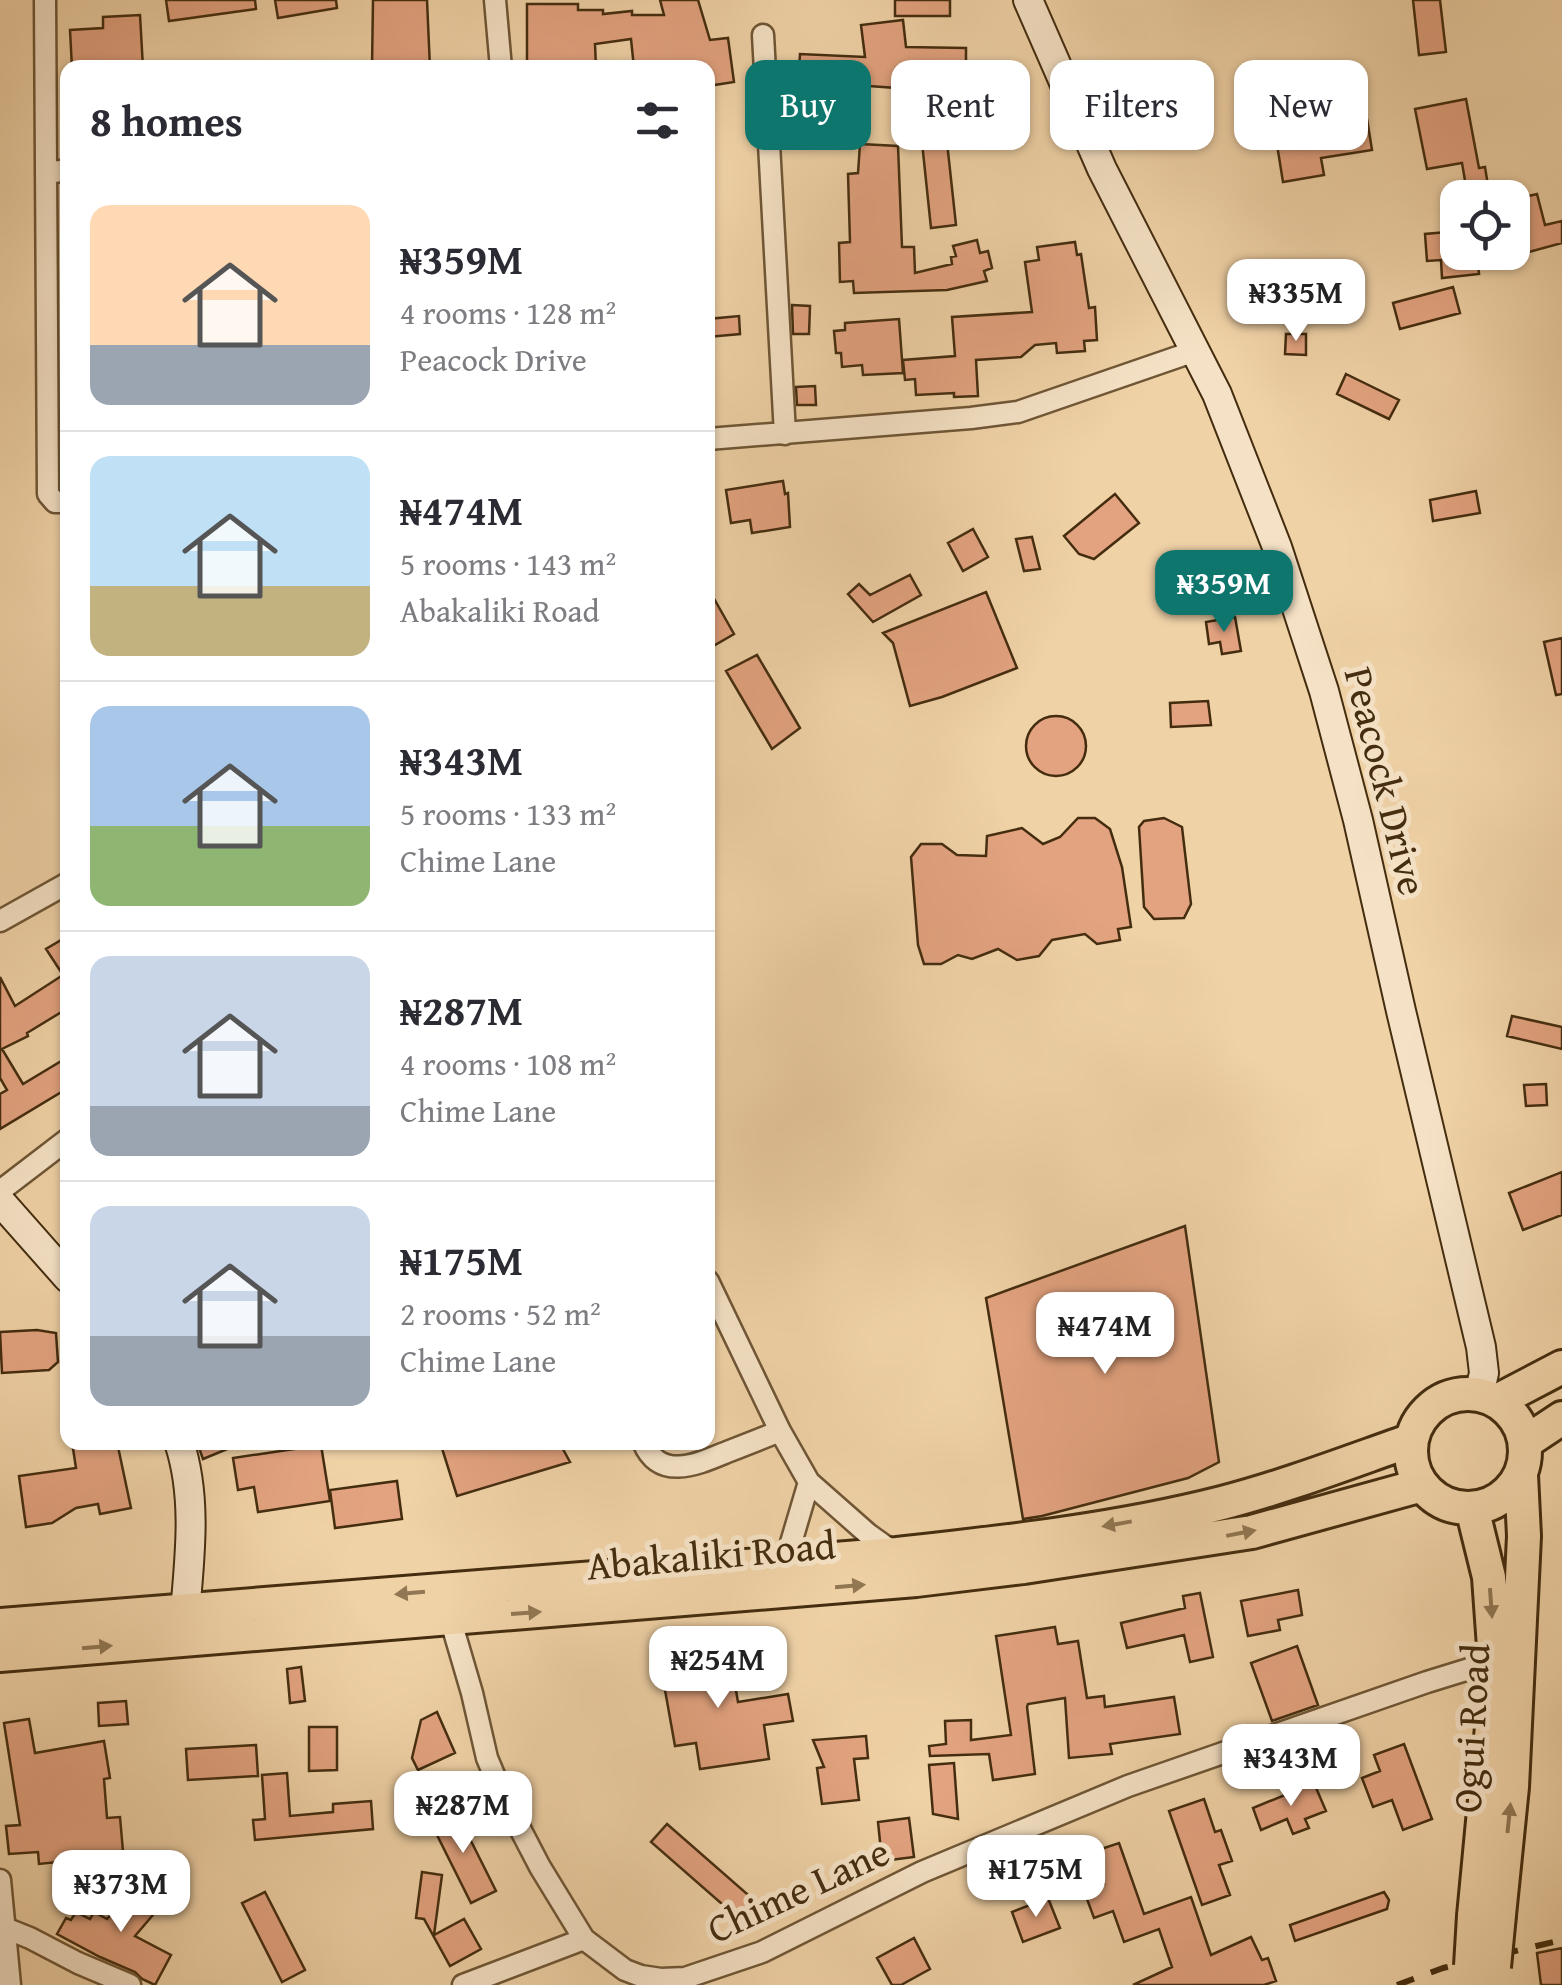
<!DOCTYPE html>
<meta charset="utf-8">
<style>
:root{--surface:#fff;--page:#f7f7f7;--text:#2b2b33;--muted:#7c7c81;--line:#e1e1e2;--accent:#0f766e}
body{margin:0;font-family:"Gentium Book Plus",serif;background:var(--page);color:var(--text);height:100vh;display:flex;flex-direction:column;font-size:38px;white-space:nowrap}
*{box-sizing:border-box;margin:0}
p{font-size:32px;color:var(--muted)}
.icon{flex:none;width:55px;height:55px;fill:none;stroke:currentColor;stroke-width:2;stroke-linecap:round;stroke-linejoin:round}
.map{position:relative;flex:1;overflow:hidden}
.side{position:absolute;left:60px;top:60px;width:655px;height:1390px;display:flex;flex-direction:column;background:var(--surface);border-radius:20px;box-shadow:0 2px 8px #0004}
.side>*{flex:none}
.top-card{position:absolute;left:745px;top:60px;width:665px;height:90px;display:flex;gap:20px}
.controls{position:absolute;left:1440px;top:180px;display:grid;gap:20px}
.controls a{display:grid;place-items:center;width:90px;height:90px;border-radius:20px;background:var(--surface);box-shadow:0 2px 8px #0004;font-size:50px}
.price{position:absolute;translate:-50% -85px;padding:0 22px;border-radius:20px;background:#fff;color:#222;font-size:32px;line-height:65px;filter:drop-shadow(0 2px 5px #0008)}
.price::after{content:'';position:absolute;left:50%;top:60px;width:30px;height:22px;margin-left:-15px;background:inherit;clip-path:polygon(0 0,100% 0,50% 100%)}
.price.on{background:var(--accent);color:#fff}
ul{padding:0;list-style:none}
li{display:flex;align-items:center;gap:30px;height:250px;padding:0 30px}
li+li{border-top:2px solid var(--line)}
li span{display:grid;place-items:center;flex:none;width:280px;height:200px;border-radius:20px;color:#555}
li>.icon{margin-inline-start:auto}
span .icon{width:120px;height:120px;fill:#fffc;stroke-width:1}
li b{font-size:42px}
h2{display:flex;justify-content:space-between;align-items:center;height:120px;padding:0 30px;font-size:42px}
.pill{padding:0 35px;border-radius:20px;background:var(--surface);box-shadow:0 2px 8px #0004;font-size:35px;line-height:90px}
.pill.on{background:var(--accent);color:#fff}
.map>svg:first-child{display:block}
.building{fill:#e3a380;stroke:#442d0f;stroke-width:2.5}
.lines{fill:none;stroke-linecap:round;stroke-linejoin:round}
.street-casing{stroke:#6f5635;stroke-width:25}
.secondary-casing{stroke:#442d0f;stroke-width:32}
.primary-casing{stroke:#442d0f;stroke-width:38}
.street{stroke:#f5e2c6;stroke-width:20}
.secondary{stroke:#f5e2c6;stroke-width:28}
.primary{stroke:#f0d2a7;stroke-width:32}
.rail{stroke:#442d0f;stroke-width:6;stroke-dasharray:18 18;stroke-linecap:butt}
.primary-bridge-casing{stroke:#442d0f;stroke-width:38;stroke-linecap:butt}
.primary-bridge{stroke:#f0d2a7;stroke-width:32}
.oneway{fill:#917753}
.labels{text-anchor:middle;stroke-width:10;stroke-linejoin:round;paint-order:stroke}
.street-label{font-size:40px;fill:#442d0f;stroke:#f5e2c6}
</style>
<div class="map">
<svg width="1562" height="1985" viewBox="0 0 1562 1985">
<rect width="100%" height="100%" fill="#f0d2a7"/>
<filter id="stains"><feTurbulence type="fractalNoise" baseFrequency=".002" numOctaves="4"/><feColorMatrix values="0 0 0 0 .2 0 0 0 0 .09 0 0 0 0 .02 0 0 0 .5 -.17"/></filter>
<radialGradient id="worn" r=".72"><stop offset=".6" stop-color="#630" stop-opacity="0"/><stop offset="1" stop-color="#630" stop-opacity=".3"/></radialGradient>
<!-- building -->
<path class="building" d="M166,0H255L256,9L169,21Z
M275,0H336L337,8L278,18Z
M373,0H427L430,68H372Z
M660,0H698L710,40L728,38L734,82L708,86V68H634L631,39L595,44L596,68H527V4H578V10H603V14L632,11V15H664Z
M895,0H950V16H895Z
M1413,0H1440L1446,52L1419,55Z
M140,15L143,68H72L70,30L103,28V17Z
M903,20L906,47L966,48V75L1010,70L1014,110L983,113L982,119L976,118L975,135L946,133L956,225L931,228L918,104L895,106L896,88L855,85L854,103L809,101L810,84H798L800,54L865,57L861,25Z
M1363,94L1372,150L1321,158L1324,175L1283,182L1274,126L1324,118L1321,101Z
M1466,99L1479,168L1485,167L1490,198H1468L1462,163L1427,169L1415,109Z
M860,144L898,146L902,247H914L915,273L952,264L951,257L956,256L953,246L977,240L980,253L988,251L992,268L984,271L987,281L947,290L854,293L853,281L840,282L839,243L850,242L848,174L858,173Z
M1537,194L1545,225L1562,221V243L1529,252L1516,199Z
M1458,231V252H1477L1479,274L1442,278L1441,260L1427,261L1425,234Z
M1075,242L1077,255L1081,254L1089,308L1095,307L1097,340L1084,341L1085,351L1057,353L1056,343L1035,345L1021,357L976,360L978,396L954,397V393L916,395L915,379L905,380L903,360L955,356L952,317L1032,312L1025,262L1039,260L1037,247Z
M1453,287L1460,313L1400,329L1393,303Z
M792,305L810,306L809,334H793Z
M739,316L740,334L708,337V319Z
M899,319L903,373L863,375L862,365L842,367L841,353H836L834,331L845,330V323Z
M1286,334H1306V355L1285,354Z
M1346,374L1399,400L1389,419L1337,394Z
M815,386L816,405H797L796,387Z
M783,481L785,494L788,493L790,527L752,533L750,520L731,523L726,490Z
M1476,491L1480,513L1433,521L1430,500Z
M1115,494L1139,523L1094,559L1079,554L1064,536Z
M973,529L988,557L963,571L948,543Z
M1032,537L1040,569L1024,571L1016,539Z
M910,575L921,595L873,622L848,594L859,584L870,595Z
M708,588L734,634L708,649Z
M986,592L1017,668L942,697L910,706L893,643L883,633Z
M1235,617L1241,651L1222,654L1220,642L1209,644L1206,622Z
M1562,638V694L1556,695L1544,642Z
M757,655L800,728L772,749L726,671Z
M1208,701L1211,725L1171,727L1170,703Z
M1026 746a30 30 0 1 1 60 0a30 30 0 1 1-60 0Z
M1078,818H1095L1110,829L1122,867L1131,927L1118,929L1120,940L1097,944L1085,934L1052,940L1039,956L1017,960L998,949L972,959L958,955L941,964H924L918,945L911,857L921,844H942L957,855L986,856L987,836L1022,828L1043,844L1060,837Z
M1164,818L1182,827L1191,904L1184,918L1154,919L1144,907L1139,827L1144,821Z
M68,936V1008L27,1033L28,1036L2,1049L23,1084L68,1057V1088L0,1129V1094L7,1090L0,1078V977L15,1006L63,975L46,949Z
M1512,1016L1562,1027V1049L1507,1036Z
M1546,1084L1547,1105L1526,1106L1524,1085Z
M1562,1172V1215L1523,1230L1509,1193Z
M1185,1226L1219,1462L1188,1478L1042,1516L1023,1519L986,1298Z
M37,1330L56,1333L58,1362L49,1370L2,1373L0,1332Z
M72,1442H117L131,1508L100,1514L98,1504L76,1508L52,1523L26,1527L19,1476L76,1468Z
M197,1442H242V1443L203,1459Z
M440,1442H559L570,1462L457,1496Z
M321,1445L330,1501L258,1512L254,1487L238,1490L233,1458Z
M397,1481L402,1519L335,1528L330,1490Z
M1298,1590L1302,1615L1278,1620L1280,1630L1248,1636L1241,1601Z
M1200,1593L1213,1657L1190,1662L1184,1635L1127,1648L1121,1623L1185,1608L1183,1596Z
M1055,1627L1058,1644L1078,1641L1087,1698L1104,1696L1105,1707L1174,1697L1180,1734L1110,1744L1112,1754L1069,1758L1065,1698L1028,1704L1027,1707L1035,1774L993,1780L989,1754L930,1756L929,1746L946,1744L945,1721L971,1720V1740L1011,1735L996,1636Z
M1297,1646L1318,1705L1272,1721L1251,1663Z
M729,1650L738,1702L788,1694L793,1721L764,1725L769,1759L700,1769L696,1743L675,1746L660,1662Z
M301,1667L305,1701L290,1703L287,1669Z
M126,1701L128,1724L99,1726L98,1703Z
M437,1712L455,1753L418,1770L412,1758L421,1720Z
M29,1719L35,1753L104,1741L110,1778L104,1779L107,1818L120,1817L124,1863L98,1866V1858L39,1864L38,1852L9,1854L6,1826L20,1825L4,1723Z
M309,1727H337V1770L309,1771Z
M866,1736L868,1758L854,1759L859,1800L822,1804L817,1768L824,1767L813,1740Z
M1404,1744L1432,1819L1403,1830L1392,1800L1373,1807L1362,1778L1380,1771L1374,1755Z
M256,1745L258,1776L188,1780L186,1749Z
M954,1763L958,1819L933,1814L929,1765Z
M287,1773L290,1816L333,1812V1804L371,1801L373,1829L255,1840L253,1820L265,1819L262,1775Z
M1314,1783L1326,1811L1305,1819L1309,1828L1293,1834L1287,1819L1261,1830L1253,1808Z
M1204,1799L1215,1832L1221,1830L1232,1861L1219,1865L1230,1895L1202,1905L1169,1811Z
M455,1809L496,1891L471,1903L430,1821Z
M909,1818L914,1857L882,1861L878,1822Z
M667,1824L754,1900L738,1918L651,1842Z
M1119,1843L1144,1914L1191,1897L1211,1955L1251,1937L1262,1960L1268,1958L1276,1981L1264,1985H1133L1172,1967L1159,1929L1124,1942L1113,1911L1094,1918L1084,1891L1104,1884L1092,1852Z
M422,1872L442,1875L434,1935L464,1919L481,1949L450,1966L424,1919L416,1918Z
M140,1882L163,1903L135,1936L171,1955L155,1985L142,1979L135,1972L100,1957L57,1934L66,1918L71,1920L76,1912L90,1919L94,1912L107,1919Z
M265,1892L305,1970L282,1982L242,1903Z
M1384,1892L1389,1900L1387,1909L1295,1941L1290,1925Z
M1048,1898L1060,1928L1023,1942L1012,1912Z
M914,1938L930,1969L901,1985H892L877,1958Z
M1562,1948V1985H1541L1537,1953Z"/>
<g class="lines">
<!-- street casing -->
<g class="street-casing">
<path id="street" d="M45,0L48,494L55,502H68
M495,0L501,68
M763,35L785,434
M46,173L68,170
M708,439L971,418L1018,412L1195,351
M0,921L68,883
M0,1191L68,1139
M708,1281L780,1431L809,1482L868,1534L896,1554
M643,1442C660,1482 698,1464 727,1452C745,1445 763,1438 780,1431
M785,1572V1563L809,1482
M450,1618L472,1693L487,1758L502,1794L540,1867L584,1939L625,1970L641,1976L661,1979L685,1978L762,1952L922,1872L1128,1786L1427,1682L1495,1661
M0,1880L10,1985
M5,1928L30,1938L78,1963L130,1985
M463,1985L584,1939"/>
</g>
<!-- secondary casing -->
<g class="secondary-casing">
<path id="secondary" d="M1028,0L1102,169L1217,394L1277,547L1324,691L1358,820L1401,1011L1481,1347L1484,1373L1479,1395
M0,1201L68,1278
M179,1442C197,1496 190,1556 185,1612"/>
</g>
<!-- primary casing -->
<g class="primary-casing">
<path id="primary" d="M1411 1451a57 57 0 1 1 114 0a57 57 0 1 1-114 0Z
M1497,1401L1562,1367
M1526,1442L1562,1418
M1472,1508L1489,1577L1495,1661L1492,1727L1474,1916
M0,1625L897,1554C1005,1542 1116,1530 1222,1503C1287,1486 1349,1462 1412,1440
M0,1655L916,1580L1024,1567L1252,1532L1422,1485
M1499,1915L1512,1787L1524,1536L1521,1475"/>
</g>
<!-- street -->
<use href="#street" class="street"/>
<!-- secondary -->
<use href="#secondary" class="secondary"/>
<!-- primary -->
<use href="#primary" class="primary"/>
<!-- rail -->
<path class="rail" d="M1397,1985L1443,1968L1562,1940"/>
<!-- primary-bridge casing -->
<g class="primary-bridge-casing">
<path id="primary-bridge" d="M1471,1966L1474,1916
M1494,1967L1499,1915"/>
</g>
<!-- primary-bridge -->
<use href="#primary-bridge" class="primary-bridge"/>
</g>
<!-- one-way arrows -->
<defs><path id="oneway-solid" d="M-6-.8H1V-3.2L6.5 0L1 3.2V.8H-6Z" transform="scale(2.5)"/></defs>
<g class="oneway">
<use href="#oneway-solid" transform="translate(1117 1524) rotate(170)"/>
<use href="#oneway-solid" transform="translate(1241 1533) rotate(-11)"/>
<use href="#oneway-solid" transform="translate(850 1586) rotate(-5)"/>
<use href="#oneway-solid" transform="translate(410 1593) rotate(175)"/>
<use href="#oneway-solid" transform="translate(1491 1603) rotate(86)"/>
<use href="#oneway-solid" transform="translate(526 1613) rotate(-4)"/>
<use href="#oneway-solid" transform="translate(97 1647) rotate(-5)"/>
<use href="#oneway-solid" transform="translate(1509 1818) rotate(-84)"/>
</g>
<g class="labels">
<!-- street labels -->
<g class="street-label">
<text transform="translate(1386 781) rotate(76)" y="14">Peacock Drive</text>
<text transform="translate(711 1555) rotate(-5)" y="14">Abakaliki Road</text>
<text transform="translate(1471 1728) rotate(-87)" y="14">Ogui Road</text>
<text transform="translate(798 1890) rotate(-25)" y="14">Chime Lane</text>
</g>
</g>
<rect width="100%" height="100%" filter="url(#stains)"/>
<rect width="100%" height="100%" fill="url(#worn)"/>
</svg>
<div class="controls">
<a><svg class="icon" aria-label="locate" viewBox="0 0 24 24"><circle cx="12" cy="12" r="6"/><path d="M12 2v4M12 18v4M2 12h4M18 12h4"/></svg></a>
</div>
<b class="price" style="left:1296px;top:344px">₦335M</b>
<b class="price on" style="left:1224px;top:635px">₦359M</b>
<b class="price" style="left:1105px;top:1377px">₦474M</b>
<b class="price" style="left:718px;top:1711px">₦254M</b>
<b class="price" style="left:1291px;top:1809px">₦343M</b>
<b class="price" style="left:463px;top:1856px">₦287M</b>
<b class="price" style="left:1036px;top:1920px">₦175M</b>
<b class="price" style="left:121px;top:1935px">₦373M</b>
<div class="top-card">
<a class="pill on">Buy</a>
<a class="pill">Rent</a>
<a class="pill">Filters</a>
<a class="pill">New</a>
</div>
<section class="side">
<h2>8 homes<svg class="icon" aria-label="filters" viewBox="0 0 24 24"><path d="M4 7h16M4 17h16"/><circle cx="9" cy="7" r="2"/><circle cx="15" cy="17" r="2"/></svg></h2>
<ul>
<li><span style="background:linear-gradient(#ffd9b3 70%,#9aa5b1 0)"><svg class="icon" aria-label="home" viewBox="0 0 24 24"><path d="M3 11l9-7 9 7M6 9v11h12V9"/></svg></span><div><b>₦359M</b><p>4 rooms · 128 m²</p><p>Peacock Drive</p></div></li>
<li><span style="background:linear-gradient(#bfe0f5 65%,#c2b280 0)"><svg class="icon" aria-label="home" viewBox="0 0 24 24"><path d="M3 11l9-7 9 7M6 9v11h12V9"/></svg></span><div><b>₦474M</b><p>5 rooms · 143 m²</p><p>Abakaliki Road</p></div></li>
<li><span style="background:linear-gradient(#a9c7e8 60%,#8fb573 0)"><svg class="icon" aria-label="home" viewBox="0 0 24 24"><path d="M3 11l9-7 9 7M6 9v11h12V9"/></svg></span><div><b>₦343M</b><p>5 rooms · 133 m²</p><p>Chime Lane</p></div></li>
<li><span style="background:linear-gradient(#c9d6e8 75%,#9aa5b1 0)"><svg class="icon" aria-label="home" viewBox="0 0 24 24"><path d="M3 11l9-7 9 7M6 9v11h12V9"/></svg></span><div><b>₦287M</b><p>4 rooms · 108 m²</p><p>Chime Lane</p></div></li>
<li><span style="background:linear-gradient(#c9d6e8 65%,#9aa5b1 0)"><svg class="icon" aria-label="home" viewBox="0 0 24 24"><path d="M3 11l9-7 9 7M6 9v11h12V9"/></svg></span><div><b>₦175M</b><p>2 rooms · 52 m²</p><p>Chime Lane</p></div></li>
</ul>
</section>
</div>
